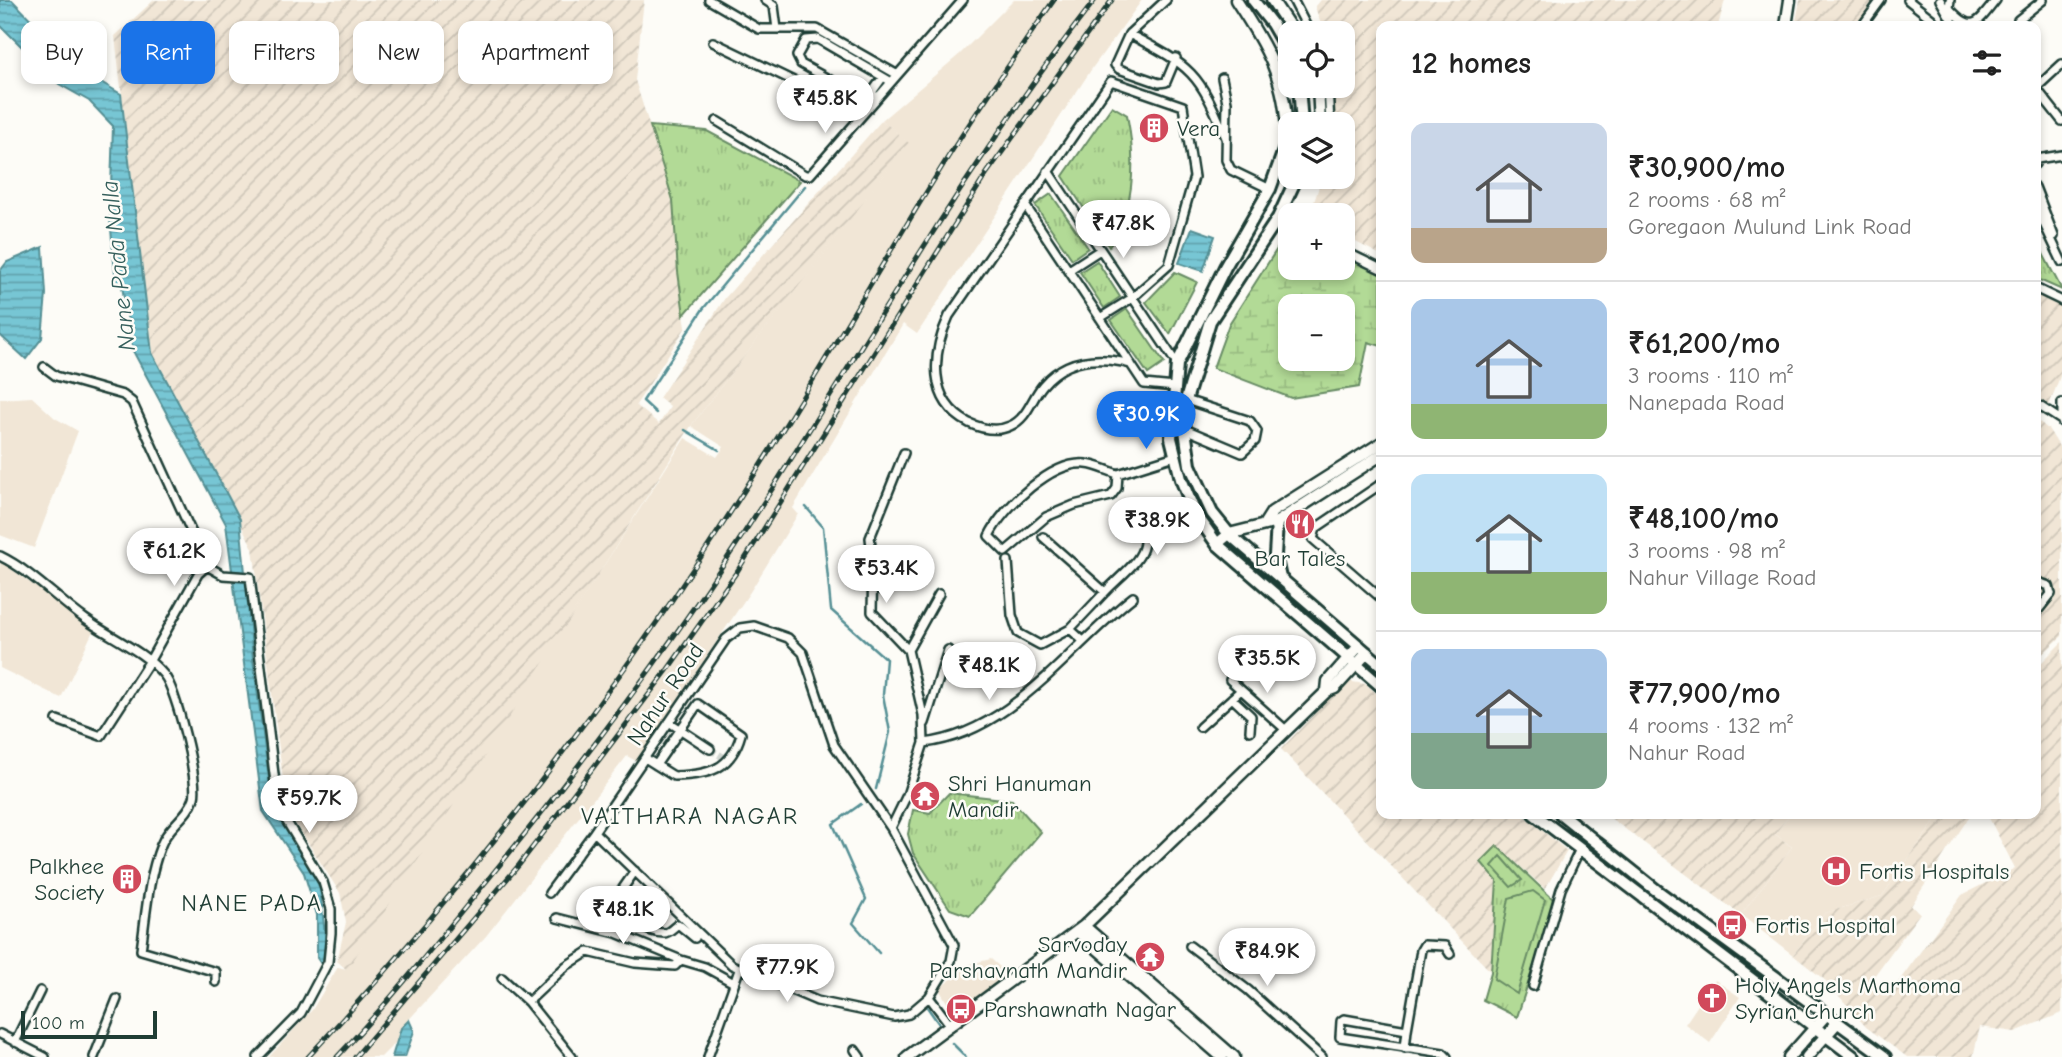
<!DOCTYPE html>
<meta charset="utf-8">
<style>
:root{--surface:#fff;--page:#f6f6f6;--text:#222;--muted:#767676;--line:#e0e0e0;--accent:#1a73e8}
body{margin:0;font-family:"Comic Neue",sans-serif;background:var(--page);color:var(--text);height:100vh;display:flex;flex-direction:column;font-size:26px;white-space:nowrap}
*{box-sizing:border-box;margin:0}
p{font-size:23px;color:var(--muted)}
.icon{flex:none;width:38px;height:38px;fill:none;stroke:currentColor;stroke-width:2;stroke-linecap:round;stroke-linejoin:round}
.map{position:relative;flex:1;overflow:hidden}
.sheet{position:absolute;left:1376px;top:21px;width:665px;height:798px;display:flex;flex-direction:column;background:var(--surface);border-radius:14px;box-shadow:0 4px 10px #0003}
.sheet>*{flex:none}
.top-card{position:absolute;left:21px;top:21px;width:665px;height:63px;display:flex;gap:14px}
.fabs{position:absolute;left:1278px;top:21px;display:grid;gap:14px}
.fabs a{display:grid;place-items:center;width:77px;height:77px;border-radius:14px;background:var(--surface);box-shadow:0 4px 10px #0003;font-size:35px}
.scale{position:absolute;left:21px;bottom:18px;width:136px;box-sizing:border-box;padding-left:7px;border:4px solid #1f3d34;border-top:0;font-size:19px;line-height:24px;white-space:nowrap;color:#1f3d34;-webkit-text-stroke:5px #fdfcf7;paint-order:stroke}
.price{position:absolute;translate:-50% -60px;padding:0 16px;border-radius:24px;background:#fff;color:#222;font-size:23px;line-height:46px;filter:drop-shadow(0 2px 4px #0008)}
.price::after{content:'';position:absolute;left:50%;top:42px;width:21px;height:16px;margin-left:-10px;background:inherit;clip-path:polygon(0 0,100% 0,50% 100%)}
.price.active{background:var(--accent);color:#fff}
ul{padding:0;list-style:none}
li{display:flex;align-items:center;gap:21px;height:175px;padding:0 35px}
li+li{border-top:2px solid var(--line)}
li span{display:grid;place-items:center;flex:none;width:196px;height:140px;border-radius:14px;color:#555}
li>.icon{margin-inline-start:auto}
span .icon{width:84px;height:84px;fill:#fffc;stroke-width:1}
li b{font-size:30px}
h2{display:flex;justify-content:space-between;align-items:center;height:84px;padding:0 35px;font-size:30px}
.tag{padding:0 24px;border-radius:14px;background:var(--surface);box-shadow:0 4px 10px #0003;font-size:24px;line-height:63px}
.tag.active{background:var(--accent);color:#fff}
.map>svg:first-child{display:block}
.built{fill:#f1e6d6}
.industrial{fill:url(#industrial-furrows)}
.grass{fill:url(#grass-tufts);stroke:#688c65;stroke-width:2}
.wetland{fill:url(#wetland-marsh);stroke:#688c65;stroke-width:2;fill-rule:evenodd}
.pitch{fill:#b2da96;stroke:#688c65;stroke-width:2}
.water{fill:url(#water-rules);stroke:#548f94;stroke-width:2}
.lines{fill:none;stroke-linecap:round;stroke-linejoin:round}
.stream{stroke:#548f94;stroke-width:2.5}
.street-tunnel{stroke:#d1d6d0;stroke-width:7;stroke-dasharray:7 3.5;stroke-linecap:butt}
.street-casing{stroke:#1f3d34;stroke-width:12}
.secondary-casing{stroke:#1f3d34;stroke-width:15}
.primary-casing{stroke:#1f3d34;stroke-width:16}
.street{stroke:#fdfcf7;stroke-width:7}
.secondary{stroke:#fdfcf7;stroke-width:10}
.primary{stroke:#fdfcf7;stroke-width:10}
.rail-casing{stroke:#1f3d34;stroke-width:5}
.rail{stroke:#fdfcf7;stroke-width:2.5;stroke-dasharray:8;stroke-linecap:butt}
.labels{text-anchor:middle;stroke-width:5;stroke-linejoin:round;paint-order:stroke}
.poi-label{font-size:23px;fill:#1f3d34;stroke:#fdfcf7;text-anchor:start}
.street-label{font-size:23px;fill:#1f3d34;stroke:#fdfcf7}
.water-label{font-size:24px;font-style:italic;fill:#355f5c;stroke:#fdfcf7}
.neighbourhood-label{font-size:24px;letter-spacing:2px;fill:#1f3d34;stroke:#fdfcf7}
</style>
<div class="map">
<svg width="2062" height="1057" viewBox="0 0 2062 1057">
<defs>
<pattern id="industrial-furrows" width="10" height="10" patternUnits="userSpaceOnUse" patternTransform="scale(1.75)"><rect width="10" height="10" fill="#f1e6d6"/><path d="M-1 1l2-2M0 10L10 0M9 11l2-2" fill="none" stroke="#cec6b8"/></pattern>
<pattern id="grass-tufts" width="24" height="20" patternUnits="userSpaceOnUse" patternTransform="scale(1.75)"><rect width="24" height="20" fill="#b2da96"/><path d="M3 7l-1-3M5 7V3M7 7l1-3M15 17l-1-3M17 17v-4M19 17l1-3" fill="none" stroke="#99bc82"/></pattern>
<pattern id="wetland-marsh" width="20" height="14" patternUnits="userSpaceOnUse" patternTransform="scale(1.75)"><rect width="20" height="14" fill="#b2da96"/><path d="M1 5h8M5 5V1M11 12h8M15 12V8" fill="none" stroke="#99bc82"/></pattern>
<pattern id="water-rules" width="6" height="5" patternUnits="userSpaceOnUse" patternTransform="scale(1.75)"><rect width="6" height="5" fill="#77c6d4"/><path d="M0 2.5h6" fill="none" stroke="#61a2ad"/></pattern>
</defs>
<rect width="100%" height="100%" fill="#fdfcf7"/>
<filter id="ink" filterUnits="userSpaceOnUse"><feTurbulence type="fractalNoise" baseFrequency=".0143" numOctaves="2"/><feDisplacementMap in="SourceGraphic" scale="14" xChannelSelector="R" yChannelSelector="G"/><feConvolveMatrix kernelMatrix="1 2 1 2 8 2 1 2 1" color-interpolation-filters="sRGB"/></filter>
<g filter="url(#ink)">
<!-- built -->
<path class="built" d="M1014,0H1142L1093,67L917,334L903,324L793,508L798,514L750,592L636,761L627,756L486,936L401,1028L398,1040L381,1057H269L312,1010L338,967L347,969L685,438L717,457L724,447L691,426L908,143L882,120L960,54Z
M32,397L55,418L78,431L34,548L0,535V399Z
M0,561L94,629L61,698L0,668Z
M1790,814H1940L1882,896L1825,913L1793,955L1741,915L1792,847L1775,834Z
M991,959L1009,975L955,1016L939,989L970,964Z
M1715,980L1740,997L1710,1043L1685,1024Z"/>
<!-- industrial -->
<path class="industrial" d="M154,0H644L635,80L673,200L678,272L686,327L636,405L659,424L670,407L659,398L725,298L882,120L909,143L691,426L480,764L347,970L337,961L346,922L340,893L287,810L253,548L152,353L115,36Z
M1321,0H1725L1718,26H1381V255L1342,235V215H1310L1322,177H1342V124H1332L1336,86H1342V33H1324L1315,7Z
M1800,0H1883L1867,26H1795Z
M2035,294L2062,306V371L2049,406L2035,397Z
M2035,418L2049,430L2062,451V636L2035,661Z
M2062,642V1013L2015,1032L1980,1027L1973,1057H1907L1866,1027L1826,981L1793,955L1825,913L1882,896L1940,814H1971L1911,906L1920,913L1866,987L1888,996L1962,895L2015,868L1989,818L1990,814H2035V669Z
M1346,681L1365,684L1381,697V814H1522L1567,851L1545,889L1498,846L1482,861L1497,880L1491,972L1281,749Z
M1605,814H1790L1775,834L1792,847L1741,915Z"/>
<!-- grass -->
<path class="grass" d="M1112,106L1127,115C1136,160 1136,208 1109,247L1063,176Z
M650,126L707,131L800,181L684,315L678,272L673,200Z
M1051,194L1088,248L1072,259L1035,205Z
M2035,246L2040,248L2062,290L2035,278Z
M1097,261L1120,297L1104,308L1080,272Z
M1175,272L1197,282L1170,334L1146,302Z
M1127,309L1164,363L1148,374L1111,320Z
M949,793L1012,800L1041,832L970,916L950,909L913,853L908,834L913,810L930,813Z
M1497,846L1555,901L1517,1017L1483,1000L1491,972L1497,881L1481,862Z"/>
<!-- wetland -->
<path class="wetland" d="M1290,234V268H1342V254L1381,273V346L1368,342L1359,387L1291,398L1213,368L1229,324L1284,238ZM1290,306H1342V359H1290Z"/>
<!-- pitch -->
<path class="pitch" d="M1501,856L1522,880L1511,887L1492,866Z
M1533,891L1545,900L1517,994L1494,979L1509,898Z"/>
<!-- water -->
<path class="water" d="M0,0H12L79,69L121,94L152,353L240,519L253,659L272,801L320,886L327,955L321,964L317,958V915L304,873L263,811L226,524L133,351L122,286L116,284L110,218L113,126L89,101L59,84L0,25Z
M1192,228L1215,236L1203,271L1179,263Z
M43,247L46,294L42,338L26,359L0,335V271L7,262Z
M409,1020L414,1031L405,1057H392L401,1028Z"/>
<g class="lines">
<!-- stream -->
<path class="stream" d="M656,413L643,401L703,309L805,186
M685,430L719,450
M806,507L823,527L831,610L886,659L883,695L890,732L876,789
M861,804L833,824L866,899L853,923L879,953
M925,1004L941,1027
M952,1043L966,1057"/>
<!-- street-tunnel -->
<path class="street-tunnel" d="M710,749L726,759"/>
<!-- street casing -->
<g class="street-casing">
<path id="street" d="M709,0L759,29H817L896,74
M765,0L774,6L777,29
M1293,0L1310,33
M1908,0L1932,19L1936,26
M1940,0L1955,26
M1950,0L1949,8C1973,34 1977,24 1996,0
M2018,20L2043,0
M1862,26L1881,0
M1129,34L1166,0
M713,42L862,114
M1176,58L1166,82L1159,83L1119,69L1115,65L1129,34C1192,67 1199,72 1226,138
M2062,64L2036,88L2062,121
M1222,78L1227,102L1226,160L1231,170L1270,189
M1328,86L1330,124
M870,95L883,77
M877,96L854,93L801,64L797,56L806,40L818,39L890,81
M717,121L805,175H810L963,0
M2035,164L2037,159L2062,155
M1048,171L1177,364
M2035,187L2054,236
M1025,205L1144,384L1175,387
M2035,205L2062,262
M1278,218L1290,223
M1342,250L1381,269
M1069,270L1100,250
M2035,288L2062,301
M1100,318L1132,298L1169,265L1194,177L1183,106L1111,81L949,316C932,353 927,401 969,423C982,429 997,432 1010,426C1028,418 1031,399 1043,385C1066,358 1099,356 1131,364
M44,367L56,376L123,395L132,402L207,566
M2035,403L2061,420
M2062,422V403
M1185,429L1242,453L1255,441L1257,431L1250,421L1186,400
M904,453L870,538L873,562L872,612L908,650L923,715L924,743
M1118,474C1108,471 1097,465 1086,464C1053,460 1003,507 989,536L1005,552L1046,517L1074,505L1111,496L1117,488L1118,474L1175,456
M1381,484L1316,528L1313,539L1381,598
M1043,537L1105,592L1070,629
M0,556C31,571 57,599 85,619C110,637 144,651 164,675C176,689 199,781 194,798C188,817 168,826 161,845C148,878 146,915 141,950L216,972V982
M1008,561L1012,615L1018,633L1040,645L1070,629L1082,640
M2035,581L2049,586L2051,594
M1105,592C1133,563 1161,550 1132,508
M2035,614L2051,594
M754,626L788,638L803,653L834,745L891,828L954,945L951,961L929,997L909,1014L894,1017L817,1001L732,965L594,832L726,639L740,628Z
M908,650L939,594
M1230,680L1286,730
M1232,698L1251,716L1250,731
M57,720L101,736L149,662L198,574L207,566L223,575L250,577L278,807L323,882L331,909V933L328,962L301,1013L258,1057
M669,722L710,749
M925,723L948,650
M1200,727L1241,690
M645,758L672,775L674,776C709,775 731,770 741,734L698,704L656,765
M891,828L907,795L924,743C1011,733 1069,647 1133,597
M635,871L619,894C619,914 645,933 664,933C669,933 674,927 678,924L695,938
M549,893L594,832
M557,918L616,933L681,960
M1190,946L1248,990L1322,1057
M502,978L528,1002L572,1057
M1533,986L1561,889L1580,849
M929,997L951,1026
M528,1002L566,966L588,952L635,963L675,966L681,960L705,967L734,983
M1407,1030L1421,950L1424,945L1445,946L1450,954
M0,1034L45,1057
M15,1042L40,991
M1405,1048L1407,1030L1344,1019L1341,1021L1340,1037L1443,1053L1447,1057
M855,1050L860,1057
M94,1057L117,999
M708,1057L739,970"/>
</g>
<!-- secondary casing -->
<g class="secondary-casing">
<path id="secondary" d="M1236,0C1267,48 1287,80 1287,139
M1272,0L1294,33
M1786,26L1790,0
M1318,86L1320,124
M1265,523L1272,512L1381,443
M1217,544L1229,534L1277,522L1381,455
M1327,691L1335,688L1367,653
M1084,926L1234,1057
M1077,931L1222,1057
M907,1057L1084,926L1327,691L1328,681L1359,646
M1789,1057L1826,1015
M1807,1057L1837,1023"/>
</g>
<!-- primary casing -->
<g class="primary-casing">
<path id="primary" d="M1253,0L1272,24L1290,55
M1299,86L1302,124
M1290,134L1270,189L1225,267L1177,364L1171,438L1181,479L1195,513L1217,544L1381,686
M1297,177L1278,218L1210,321L1186,400L1183,416L1190,465L1212,513L1229,534L1381,665
M1277,522L1275,555L1280,578
M1534,814L1854,1057
M1561,814L1656,890L1885,1057"/>
</g>
<!-- street -->
<use href="#street" class="street"/>
<!-- secondary -->
<use href="#secondary" class="secondary"/>
<!-- primary -->
<use href="#primary" class="primary"/>
<!-- rail casing -->
<g class="rail-casing">
<path id="rail" d="M308,1057C453,901 592,723 709,545C793,418 868,286 948,157C982,103 1018,52 1054,0
M337,1057C389,1002 437,942 485,883C589,756 687,625 774,486C878,322 975,154 1095,0
M355,1057L519,865L666,672L738,570L987,173L1112,0"/>
</g>
<!-- rail -->
<use href="#rail" class="rail"/>
</g>
</g>
<!-- icons -->
<defs>
<g id="building-disc" transform="scale(1.575)"><circle r="9.5" fill="#d1495b" stroke="#fdfcf7"/><path d="M-4-6H4V6H1V3H-1V6H-4ZM-2.5-4.3h1.7v1.8h-1.7ZM.8-4.3h1.7v1.8H.8ZM-2.5-1h1.7V.8h-1.7ZM.8-1h1.7V.8H.8Z" fill="#fff"/></g>
<g id="restaurant-disc" transform="scale(1.575)"><circle r="9.5" fill="#d1495b" stroke="#fdfcf7"/><path d="M-5-6h1v4h1v-4h1v4h1v-4h1v5L-1.5 .5V6h-2V.5L-5-1ZM5-6V6H3V1.5H1.5Q1.5-4 5-6Z" fill="#fff"/></g>
<g id="temple-disc" transform="scale(1.575)"><circle r="9.5" fill="#d1495b" stroke="#fdfcf7"/><path d="M0-6L5-2H3V0L6.5 2.5H4V6H1.5V3h-3V6H-4V2.5H-6.5L-3 0V-2H-5Z" fill="#fff"/></g>
<g id="hospital-disc" transform="scale(1.575)"><circle r="9.5" fill="#d1495b" stroke="#fdfcf7"/><path d="M-5-5h3v3.5h4V-5h3V5h-3V1.5h-4V5h-3Z" fill="#fff"/></g>
<g id="bus-disc" transform="scale(1.575)"><circle r="9.5" fill="#d1495b" stroke="#fdfcf7"/><path d="M-5-6H5V4H4V6H2V4H-2V6H-4V4H-5ZM-3.5-4V0h7V-4ZM-3.5 1.2v1.5H-2V1.2ZM2 1.2v1.5H3.5V1.2Z" fill="#fff"/></g>
<g id="church-disc" transform="scale(1.575)"><circle r="9.5" fill="#d1495b" stroke="#fdfcf7"/><path d="M-1.2-6h2.4v3.5h3.3v2.4h-3.3V6h-2.4V-.1h-3.3v-2.4h3.3Z" fill="#fff"/></g>
</defs>
<g fill-rule="evenodd">
<use href="#building-disc" x="1154" y="128"/>
<use href="#restaurant-disc" x="1300" y="524"/>
<use href="#temple-disc" x="925" y="796"/>
<use href="#hospital-disc" x="1836" y="871"/>
<use href="#building-disc" x="127" y="879"/>
<use href="#bus-disc" x="1732" y="925"/>
<use href="#temple-disc" x="1150" y="957"/>
<use href="#church-disc" x="1712" y="998"/>
<use href="#bus-disc" x="961" y="1009"/>
</g>
<g class="labels">
<!-- poi labels -->
<g class="poi-label">
<text x="1177" y="136">Vera</text>
<text x="1300" y="566" text-anchor="middle">Bar Tales</text>
<text x="948" y="791">Shri Hanuman<tspan x="948" dy="26">Mandir</tspan></text>
<text x="104" y="874" text-anchor="end">Palkhee<tspan x="104" dy="26">Society</tspan></text>
<text x="1859" y="879">Fortis Hospitals</text>
<text x="1755" y="933">Fortis Hospital</text>
<text x="1127" y="952" text-anchor="end">Sarvoday<tspan x="1127" dy="26">Parshavnath Mandir</tspan></text>
<text x="1735" y="993">Holy Angels Marthoma<tspan x="1735" dy="26">Syrian Church</tspan></text>
<text x="984" y="1017">Parshawnath Nagar</text>
</g>
<!-- street labels -->
<g class="street-label">
<text transform="translate(665 694) rotate(-56)" y="8">Nahur Road</text>
</g>
<!-- water labels -->
<g class="water-label">
<text transform="translate(118 266) rotate(-96)" y="8">Nane Pada Nalla</text>
</g>
<!-- neighbourhood labels -->
<g class="neighbourhood-label">
<text x="690" y="824">VAITHARA NAGAR</text>
<text x="252" y="911">NANE PADA</text>
</g>
</g>
</svg>
<div class="fabs">
<a><svg class="icon" aria-label="locate" viewBox="0 0 24 24"><circle cx="12" cy="12" r="6"/><path d="M12 2v4M12 18v4M2 12h4M18 12h4"/></svg></a>
<a><svg class="icon" aria-label="layers" viewBox="0 0 24 24"><path d="M12 4l9 5-9 5-9-5zM3 14l9 5 9-5"/></svg></a>
<a>+</a>
<a>−</a>
</div>
<div class="scale">100 m</div>
<b class="price" style="left:825px;top:135px">₹45.8K</b>
<b class="price" style="left:1123px;top:260px">₹47.8K</b>
<b class="price active" style="left:1146px;top:451px">₹30.9K</b>
<b class="price" style="left:1157px;top:557px">₹38.9K</b>
<b class="price" style="left:174px;top:588px">₹61.2K</b>
<b class="price" style="left:886px;top:605px">₹53.4K</b>
<b class="price" style="left:1267px;top:695px">₹35.5K</b>
<b class="price" style="left:989px;top:702px">₹48.1K</b>
<b class="price" style="left:309px;top:835px">₹59.7K</b>
<b class="price" style="left:623px;top:946px">₹48.1K</b>
<b class="price" style="left:1267px;top:988px">₹84.9K</b>
<b class="price" style="left:787px;top:1004px">₹77.9K</b>
<div class="top-card">
<a class="tag">Buy</a>
<a class="tag active">Rent</a>
<a class="tag">Filters</a>
<a class="tag">New</a>
<a class="tag">Apartment</a>
</div>
<section class="sheet">
<h2>12 homes<svg class="icon" aria-label="filters" viewBox="0 0 24 24"><path d="M4 7h16M4 17h16"/><circle cx="9" cy="7" r="2"/><circle cx="15" cy="17" r="2"/></svg></h2>
<ul>
<li><span style="background:linear-gradient(#c9d6e8 75%,#b9a48a 0)"><svg class="icon" aria-label="home" viewBox="0 0 24 24"><path d="M3 11l9-7 9 7M6 9v11h12V9"/></svg></span><div><b>₹30,900/mo</b><p>2 rooms · 68 m²</p><p>Goregaon Mulund Link Road</p></div></li>
<li><span style="background:linear-gradient(#a9c7e8 75%,#8fb573 0)"><svg class="icon" aria-label="home" viewBox="0 0 24 24"><path d="M3 11l9-7 9 7M6 9v11h12V9"/></svg></span><div><b>₹61,200/mo</b><p>3 rooms · 110 m²</p><p>Nanepada Road</p></div></li>
<li><span style="background:linear-gradient(#bfe0f5 70%,#8fb573 0)"><svg class="icon" aria-label="home" viewBox="0 0 24 24"><path d="M3 11l9-7 9 7M6 9v11h12V9"/></svg></span><div><b>₹48,100/mo</b><p>3 rooms · 98 m²</p><p>Nahur Village Road</p></div></li>
<li><span style="background:linear-gradient(#a9c7e8 60%,#7fa58c 0)"><svg class="icon" aria-label="home" viewBox="0 0 24 24"><path d="M3 11l9-7 9 7M6 9v11h12V9"/></svg></span><div><b>₹77,900/mo</b><p>4 rooms · 132 m²</p><p>Nahur Road</p></div></li>
</ul>
</section>
</div>
